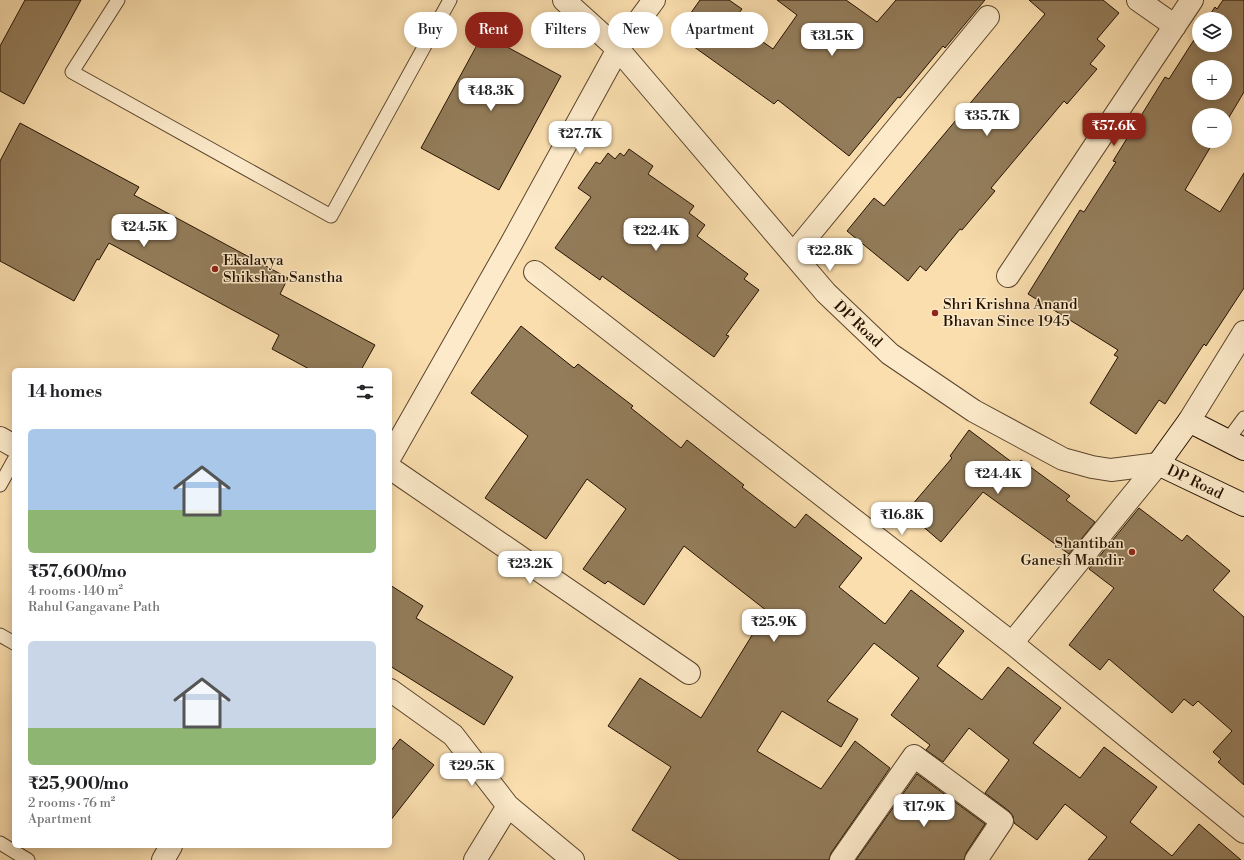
<!DOCTYPE html>
<meta charset="utf-8">
<style>
:root{--surface:#fff;--page:#f2f2f2;--text:#202124;--muted:#757577;--accent:#8f2418}
body{margin:0;font-family:"Libre Bodoni",serif;background:var(--page);color:var(--text);height:100vh;display:flex;flex-direction:column;font-size:15px;white-space:nowrap}
*{box-sizing:border-box;margin:0}
p{font-size:13px;color:var(--muted)}
.icon{flex:none;width:22px;height:22px;fill:none;stroke:currentColor;stroke-width:2;stroke-linecap:round;stroke-linejoin:round}
.map{position:relative;flex:1;overflow:hidden}
.side{position:absolute;left:12px;top:368px;width:380px;height:480px;display:flex;flex-direction:column;background:var(--surface);border-radius:6px;box-shadow:0 2px 10px #0003}
.side>*{flex:none}
.guide{position:absolute;left:404px;top:12px;width:380px;height:36px;display:flex;gap:8px}
.buttons{position:absolute;left:1192px;top:12px;display:grid;gap:8px}
.buttons a{display:grid;place-items:center;width:40px;height:40px;border-radius:50%;background:var(--surface);box-shadow:0 2px 10px #0003;font-size:20px}
.price{position:absolute;translate:-50% -34px;padding:0 9px;border-radius:8px;background:#fff;color:#222;font-size:13px;line-height:26px;filter:drop-shadow(0 1px 2px #0008)}
.price::after{content:'';position:absolute;left:50%;top:24px;width:12px;height:9px;margin-left:-6px;background:inherit;clip-path:polygon(0 0,100% 0,50% 100%)}
.price.selected{background:var(--accent);color:#fff}
ul{padding:0;list-style:none}
li{display:grid;align-content:center;gap:8px;height:212px;padding:0 16px}
li span{display:grid;place-items:center;height:124px;border-radius:6px;color:#555}
li>.icon{margin-inline-start:auto}
span .icon{width:72px;height:72px;fill:#fffc;stroke-width:1}
li b{font-size:17px}
h2{display:flex;justify-content:space-between;align-items:center;height:48px;padding:0 16px;font-size:17px}
.pill{padding:0 14px;border-radius:18px;background:var(--surface);box-shadow:0 2px 10px #0003;font-size:14px;line-height:36px}
.pill.selected{background:var(--accent);color:#fff}
.map>svg:first-child{display:block}
.building{fill:#937c5a;stroke:#241100;fill-rule:evenodd}
.lines{fill:none;stroke-linecap:round;stroke-linejoin:round}
.service-casing{stroke:#5a442c;stroke-width:15}
.minor-casing{stroke:#5a442c;stroke-width:24}
.tertiary-casing{stroke:#5a442c;stroke-width:24}
.secondary-casing{stroke:#241100;stroke-width:24}
.service{stroke:#fceaca;stroke-width:13}
.minor{stroke:#fceaca;stroke-width:22}
.tertiary{stroke:#fceaca;stroke-width:22}
.secondary{stroke:#fceaca;stroke-width:22}
.poi-dot{fill:#8f2418;stroke:#fceaca;stroke-width:1.5}
.labels{text-anchor:middle;stroke-width:3;stroke-linejoin:round;paint-order:stroke}
.poi-label{font-size:15px;fill:#241100;stroke:#fceaca;text-anchor:start}
.street-label{font-size:15px;fill:#241100;stroke:#fceaca}
</style>
<div class="map">
<svg width="1244" height="860" viewBox="0 0 1244 860">
<rect width="100%" height="100%" fill="#fadeae"/>
<filter id="stains"><feTurbulence type="fractalNoise" baseFrequency=".005" numOctaves="4"/><feColorMatrix values="0 0 0 0 .2 0 0 0 0 .09 0 0 0 0 .02 0 0 0 .5 -.17"/></filter>
<radialGradient id="worn" r=".72"><stop offset=".6" stop-color="#630" stop-opacity="0"/><stop offset="1" stop-color="#630" stop-opacity=".3"/></radialGradient>
<!-- building -->
<path class="building" d="M25,0H81L24,104L0,91V46Z
M700,0H729L742,9L733,21L773,49L797,15L777,0H846L877,22L896,0H985L945,48L943,46L900,98L898,97L849,156L778,100L774,104L676,34Z
M1029,0H1103L1119,13L1097,39L1105,46L1090,64L1097,69L1067,104L1064,101L991,188L995,191L962,230L960,229L926,271L920,266L908,281L847,231L874,198L884,206L1045,14Z
M1223,0H1244V92L1225,124V115H1199V141H1214L1185,190L1220,212L1244,173V288L1206,346L1204,344L1165,404L1159,400L1136,434L1090,403L1118,357L1114,355L1118,350L1028,294L1080,210L1084,212L1116,162L1113,161L1165,77L1169,79L1199,32V45H1225V19H1207L1215,7L1217,9ZM1199,67H1225V93H1199Z
M483,34L561,76L499,190L421,148Z
M20,123L139,187L134,195L288,278L280,294L375,345L361,370H311L272,349L279,335L109,243L99,260L97,259L74,301L0,261V161Z
M629,149L653,166L648,174L694,206L689,213L705,225L697,236L748,274L744,279L759,290L726,335L729,336L714,357L602,276L600,280L555,248L591,197L578,188L596,162L600,164L608,153L615,159L620,153L624,156Z
M521,326L574,368L578,364L633,406L631,408L681,448L687,440L744,485L742,487L795,528L806,514L862,558L839,587L885,624L911,590L964,631L937,666L982,700L1008,667L1061,708L1033,743L1080,778L1104,747L1157,787L1130,822L1172,856L1199,824L1241,860H1088L1107,837L1065,804L1037,840L1014,823L1013,816L1009,811L985,793L1009,760L969,728L943,762L926,750L930,745L891,715L919,678L874,643L827,701L858,719L841,747L782,711L757,751L821,789L855,741L890,768L831,853L829,860H680L632,830L671,767L608,726L640,678L701,718L767,611L684,546L644,605L608,581L605,584L583,569L626,509L587,479L546,539L485,498L528,436L471,393Z
M969,430L1017,466L1021,460L1070,496L1066,500L1095,522L1069,554L983,492L941,542L906,512L952,458L950,456Z
M1139,508L1182,541L1187,535L1230,571L1213,590L1244,617V785L1218,762L1221,759L1213,752L1232,731L1198,701L1193,706L1184,699L1172,713L1109,659L1100,670L1069,645L1114,588L1089,569Z
M390,585L423,606L416,618L513,677L484,725L390,666Z
M400,739L434,765L390,821V752Z
M917,774L985,824L966,853L964,860H856Z"/>
<g class="lines">
<!-- service casing -->
<g class="service-casing">
<path id="service" d="M118,0L72,72L331,216L450,0
M1227,441L1244,418
M0,485L14,460
M0,635L14,643
M0,843L28,860"/>
</g>
<!-- minor casing -->
<g class="minor-casing">
<path id="minor" d="M1138,0L1175,26
M793,254L988,17
M535,272L1012,643L1244,832
M1008,276L1192,0
M0,438L14,446
M390,457L511,244L618,49
M390,468L689,673
M1012,643L1158,464
M390,690L453,735L508,806L573,860
M163,860L171,846
M475,860L508,806
M841,860L914,756L1002,821L976,860"/>
</g>
<!-- tertiary casing -->
<g class="tertiary-casing">
<g id="tertiary">
<path id="s1" d="M564,0L618,49L826,293L890,354L974,411L1063,459L1092,467L1111,470L1158,464"/>
<path d="M618,49L654,0"/>
<path d="M1189,421L1244,332"/>
</g>
</g>
<!-- secondary casing -->
<g class="secondary-casing">
<g id="secondary">
<path id="s2" d="M1244,449L1189,421L1158,464L1244,505"/>
</g>
</g>
<!-- service -->
<use href="#service" class="service"/>
<!-- minor -->
<use href="#minor" class="minor"/>
<!-- tertiary -->
<use href="#tertiary" class="tertiary"/>
<!-- secondary -->
<use href="#secondary" class="secondary"/>
</g>
<!-- markers -->
<g class="poi-dot">
<circle cx="215" cy="269" r="4"/>
<circle cx="935" cy="313" r="4"/>
<circle cx="1132" cy="552" r="4"/>
</g>
<g class="labels">
<!-- poi labels -->
<g class="poi-label">
<text x="223" y="265">Ekalavya<tspan x="223" dy="17">Shikshan Sanstha</tspan></text>
<text x="943" y="309">Shri Krishna Anand<tspan x="943" dy="17">Bhavan Since 1945</tspan></text>
<text x="1124" y="548" text-anchor="end">Shantiban<tspan x="1124" dy="17">Ganesh Mandir</tspan></text>
</g>
<!-- street labels -->
<g class="street-label">
<text dy="5" stroke="none"><textPath href="#s1" startOffset="438">DP Road</textPath></text>
<text dy="5" stroke="none"><textPath href="#s2" startOffset="156">DP Road</textPath></text>
</g>
</g>
<rect width="100%" height="100%" filter="url(#stains)"/>
<rect width="100%" height="100%" fill="url(#worn)"/>
</svg>
<div class="buttons">
<a><svg class="icon" aria-label="layers" viewBox="0 0 24 24"><path d="M12 4l9 5-9 5-9-5zM3 14l9 5 9-5"/></svg></a>
<a>+</a>
<a>−</a>
</div>
<b class="price" style="left:832px;top:57px">₹31.5K</b>
<b class="price" style="left:491px;top:112px">₹48.3K</b>
<b class="price" style="left:987px;top:137px">₹35.7K</b>
<b class="price selected" style="left:1114px;top:147px">₹57.6K</b>
<b class="price" style="left:580px;top:155px">₹27.7K</b>
<b class="price" style="left:144px;top:248px">₹24.5K</b>
<b class="price" style="left:656px;top:252px">₹22.4K</b>
<b class="price" style="left:830px;top:272px">₹22.8K</b>
<b class="price" style="left:998px;top:495px">₹24.4K</b>
<b class="price" style="left:902px;top:536px">₹16.8K</b>
<b class="price" style="left:530px;top:585px">₹23.2K</b>
<b class="price" style="left:774px;top:643px">₹25.9K</b>
<b class="price" style="left:472px;top:787px">₹29.5K</b>
<b class="price" style="left:924px;top:828px">₹17.9K</b>
<div class="guide">
<a class="pill">Buy</a>
<a class="pill selected">Rent</a>
<a class="pill">Filters</a>
<a class="pill">New</a>
<a class="pill">Apartment</a>
</div>
<section class="side">
<h2>14 homes<svg class="icon" aria-label="filters" viewBox="0 0 24 24"><path d="M4 7h16M4 17h16"/><circle cx="9" cy="7" r="2"/><circle cx="15" cy="17" r="2"/></svg></h2>
<ul>
<li><span style="background:linear-gradient(#a9c7e8 65%,#8fb573 0)"><svg class="icon" aria-label="home" viewBox="0 0 24 24"><path d="M3 11l9-7 9 7M6 9v11h12V9"/></svg></span><div><b>₹57,600/mo</b><p>4 rooms · 140 m²</p><p>Rahul Gangavane Path</p></div></li>
<li><span style="background:linear-gradient(#c9d6e8 70%,#8fb573 0)"><svg class="icon" aria-label="home" viewBox="0 0 24 24"><path d="M3 11l9-7 9 7M6 9v11h12V9"/></svg></span><div><b>₹25,900/mo</b><p>2 rooms · 76 m²</p><p>Apartment</p></div></li>
</ul>
</section>
</div>
